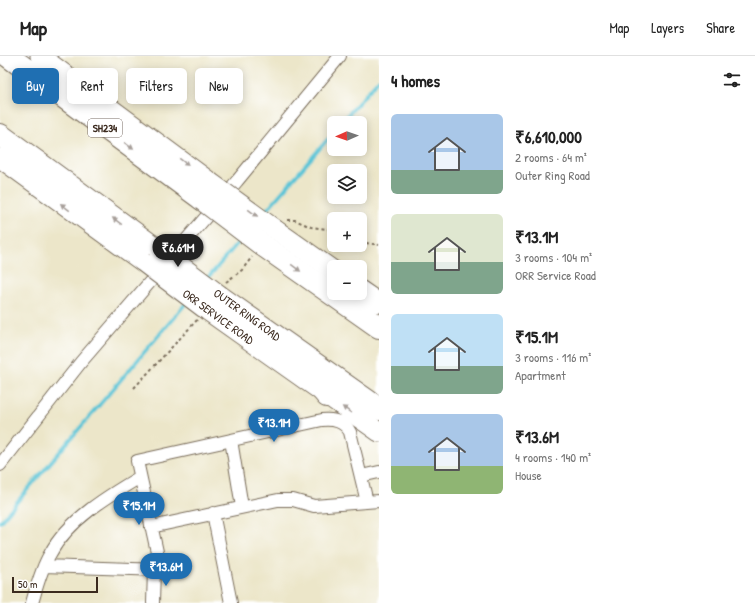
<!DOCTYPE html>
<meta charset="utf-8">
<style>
:root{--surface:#fff;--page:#f2f2f2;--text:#222;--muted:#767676;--line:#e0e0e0;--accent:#1f6fb2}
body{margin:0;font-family:"Patrick Hand",sans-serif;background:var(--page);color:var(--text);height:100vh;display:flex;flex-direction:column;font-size:15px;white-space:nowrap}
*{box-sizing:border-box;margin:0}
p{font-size:13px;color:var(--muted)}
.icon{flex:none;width:22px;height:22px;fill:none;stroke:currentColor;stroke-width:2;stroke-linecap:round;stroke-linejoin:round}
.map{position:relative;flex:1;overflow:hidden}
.details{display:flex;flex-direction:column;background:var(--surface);width:376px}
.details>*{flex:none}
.banner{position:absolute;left:12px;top:12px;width:307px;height:36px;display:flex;gap:8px}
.needle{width:26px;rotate:268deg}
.tools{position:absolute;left:327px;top:60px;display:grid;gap:8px}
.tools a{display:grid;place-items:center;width:40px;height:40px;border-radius:6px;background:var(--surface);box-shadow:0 2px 10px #0003;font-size:20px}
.scale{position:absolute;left:12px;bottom:10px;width:86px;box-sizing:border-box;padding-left:4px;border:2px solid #3b2a1e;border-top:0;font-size:11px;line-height:14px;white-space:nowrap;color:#3b2a1e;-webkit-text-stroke:3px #fff;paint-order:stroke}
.price{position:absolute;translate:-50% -34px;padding:0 9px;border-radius:14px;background:var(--accent);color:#fff;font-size:13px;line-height:26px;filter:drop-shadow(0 1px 2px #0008)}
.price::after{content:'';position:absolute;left:50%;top:24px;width:12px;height:9px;margin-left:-6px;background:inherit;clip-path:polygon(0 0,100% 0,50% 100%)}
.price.active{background:#222;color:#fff}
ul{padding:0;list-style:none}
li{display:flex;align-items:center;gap:12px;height:100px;padding:0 12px}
li span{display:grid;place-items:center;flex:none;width:112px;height:80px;border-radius:6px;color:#555}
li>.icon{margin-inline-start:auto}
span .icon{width:48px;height:48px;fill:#fffc;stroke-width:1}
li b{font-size:17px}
h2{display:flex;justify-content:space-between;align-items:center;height:48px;padding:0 12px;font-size:17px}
.tag{padding:0 14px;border-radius:6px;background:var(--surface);box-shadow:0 2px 10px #0003;font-size:14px;line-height:36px}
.tag.active{background:var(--accent);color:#fff}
header{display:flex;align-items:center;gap:24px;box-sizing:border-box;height:56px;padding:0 20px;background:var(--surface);border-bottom:1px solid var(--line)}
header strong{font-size:19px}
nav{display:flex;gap:22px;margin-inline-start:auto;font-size:14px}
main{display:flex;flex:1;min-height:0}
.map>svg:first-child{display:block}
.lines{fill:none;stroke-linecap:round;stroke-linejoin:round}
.stream{stroke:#5bc5d7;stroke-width:3.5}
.minor-casing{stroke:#796c5a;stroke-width:14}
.primary-casing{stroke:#796c5a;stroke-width:21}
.motorway-casing{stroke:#796c5a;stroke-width:24}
.path{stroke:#796c5a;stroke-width:2;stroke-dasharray:3 3;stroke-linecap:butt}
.minor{stroke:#fff;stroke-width:12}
.primary{stroke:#fff;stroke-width:19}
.motorway{stroke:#fff;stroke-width:22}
.primary-bridge-casing{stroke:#796c5a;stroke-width:21;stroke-linecap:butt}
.motorway-bridge-casing{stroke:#796c5a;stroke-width:24;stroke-linecap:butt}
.primary-bridge{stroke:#fff;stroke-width:19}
.motorway-bridge{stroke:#fff;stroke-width:22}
.oneway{fill:#a79f9a}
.labels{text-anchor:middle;stroke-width:3.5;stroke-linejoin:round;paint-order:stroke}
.shield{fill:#fff;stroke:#766a62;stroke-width:1}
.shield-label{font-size:11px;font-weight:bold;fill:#3b2a1e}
.street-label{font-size:12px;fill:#3b2a1e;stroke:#fff}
</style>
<header>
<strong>Map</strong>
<nav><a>Map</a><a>Layers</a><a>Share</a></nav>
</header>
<main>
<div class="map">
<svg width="379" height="547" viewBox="0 0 379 547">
<rect width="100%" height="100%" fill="#fff"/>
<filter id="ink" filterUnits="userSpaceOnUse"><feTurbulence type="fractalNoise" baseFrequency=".025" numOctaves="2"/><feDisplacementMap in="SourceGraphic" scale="8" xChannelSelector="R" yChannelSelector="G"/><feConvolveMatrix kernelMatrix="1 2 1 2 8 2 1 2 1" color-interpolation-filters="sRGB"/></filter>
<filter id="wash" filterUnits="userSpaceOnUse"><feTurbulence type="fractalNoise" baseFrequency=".012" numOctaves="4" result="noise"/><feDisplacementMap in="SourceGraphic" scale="16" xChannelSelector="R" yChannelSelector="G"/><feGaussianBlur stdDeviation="0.9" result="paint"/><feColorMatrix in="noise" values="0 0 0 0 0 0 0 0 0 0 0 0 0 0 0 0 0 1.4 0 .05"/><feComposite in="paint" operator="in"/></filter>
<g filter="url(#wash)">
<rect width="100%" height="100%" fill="#ece6c9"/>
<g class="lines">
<!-- stream -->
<path class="stream" d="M341,67L379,23
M263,158L334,76
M207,223L242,182
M0,466L187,246"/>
</g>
</g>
<g filter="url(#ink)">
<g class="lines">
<!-- minor casing -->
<g class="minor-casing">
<path id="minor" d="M231,384L242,451
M0,409L81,306L237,125L340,0
M361,420L379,416
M213,457L231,547
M151,471L278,444H293L314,450L379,445
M44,510L161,514L137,405L322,364C334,363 344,365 350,376L367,446
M32,547C37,530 41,513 50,498C68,464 108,440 140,421
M153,547L154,514"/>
</g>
<!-- primary casing -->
<g class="primary-casing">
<path id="primary" d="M40,0L210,126
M0,102L143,206
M276,174L334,215
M360,234L379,247
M208,255L379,376"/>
</g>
<!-- motorway casing -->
<g class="motorway-casing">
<path id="motorway" d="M8,0L202,143
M0,79L160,196
M264,190L379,271
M220,241L379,353
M300,307L327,340"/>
</g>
<!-- path -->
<path class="path" d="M287,164H295L311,171L334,174
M360,186L379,189
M226,226L242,214L252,201
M134,332L197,264"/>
<!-- minor -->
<use href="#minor" class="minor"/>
<!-- primary -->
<use href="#primary" class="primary"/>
<!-- motorway -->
<use href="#motorway" class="motorway"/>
<!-- primary-bridge casing -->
<g class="primary-bridge-casing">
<path id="primary-bridge" d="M210,126L276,174
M143,206L208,255"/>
</g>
<!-- motorway-bridge casing -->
<g class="motorway-bridge-casing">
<path id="motorway-bridge" d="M202,143L264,190
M160,196L220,241"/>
</g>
<!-- primary-bridge -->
<use href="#primary-bridge" class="primary-bridge"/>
<!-- motorway-bridge -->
<use href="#motorway-bridge" class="motorway-bridge"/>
</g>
<!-- one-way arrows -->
<defs><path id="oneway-solid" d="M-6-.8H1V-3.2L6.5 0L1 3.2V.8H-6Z"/></defs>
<g class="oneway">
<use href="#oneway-solid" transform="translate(129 90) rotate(36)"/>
<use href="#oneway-solid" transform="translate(184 106) rotate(37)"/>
<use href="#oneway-solid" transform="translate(65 151) rotate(-143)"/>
<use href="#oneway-solid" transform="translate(253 157) rotate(36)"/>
<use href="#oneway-solid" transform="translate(117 165) rotate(-144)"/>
<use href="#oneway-solid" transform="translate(296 212) rotate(36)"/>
<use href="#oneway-solid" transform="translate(347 354) rotate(-145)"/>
</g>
</g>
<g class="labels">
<!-- shield labels -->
<rect class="shield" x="88" y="63" width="34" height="18" rx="3"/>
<g class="shield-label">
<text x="105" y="76">SH234</text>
</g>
<!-- street labels -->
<g class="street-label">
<text transform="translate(247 259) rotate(36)" y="4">OUTER RING ROAD</text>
<text transform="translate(218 261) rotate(36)" y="4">ORR SERVICE ROAD</text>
</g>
</g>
</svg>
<div class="tools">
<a><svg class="needle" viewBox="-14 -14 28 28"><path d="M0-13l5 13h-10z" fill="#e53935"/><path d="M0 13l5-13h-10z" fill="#767676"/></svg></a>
<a><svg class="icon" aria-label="layers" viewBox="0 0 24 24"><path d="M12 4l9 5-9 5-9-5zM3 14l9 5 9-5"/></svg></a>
<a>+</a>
<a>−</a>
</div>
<div class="scale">50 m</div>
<b class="price active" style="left:178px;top:212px">₹6.61M</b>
<b class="price" style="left:274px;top:387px">₹13.1M</b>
<b class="price" style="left:139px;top:470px">₹15.1M</b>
<b class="price" style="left:166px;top:531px">₹13.6M</b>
<div class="banner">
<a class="tag active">Buy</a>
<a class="tag">Rent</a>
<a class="tag">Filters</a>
<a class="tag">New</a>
</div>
</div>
<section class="details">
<h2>4 homes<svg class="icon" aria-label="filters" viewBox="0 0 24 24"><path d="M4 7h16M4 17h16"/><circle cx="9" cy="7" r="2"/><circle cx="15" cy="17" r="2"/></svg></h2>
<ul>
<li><span style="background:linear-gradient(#a9c7e8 70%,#7fa58c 0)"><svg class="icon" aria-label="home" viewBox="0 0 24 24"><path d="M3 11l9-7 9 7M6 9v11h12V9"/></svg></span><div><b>₹6,610,000</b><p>2 rooms · 64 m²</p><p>Outer Ring Road</p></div></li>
<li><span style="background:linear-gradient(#dfe7d0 60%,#7fa58c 0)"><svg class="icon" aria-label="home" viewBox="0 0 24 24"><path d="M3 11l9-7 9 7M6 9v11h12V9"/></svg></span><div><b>₹13.1M</b><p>3 rooms · 104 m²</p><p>ORR Service Road</p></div></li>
<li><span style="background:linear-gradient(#bfe0f5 65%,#7fa58c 0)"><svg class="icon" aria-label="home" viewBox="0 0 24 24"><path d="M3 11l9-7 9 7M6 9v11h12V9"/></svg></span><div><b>₹15.1M</b><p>3 rooms · 116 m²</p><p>Apartment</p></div></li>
<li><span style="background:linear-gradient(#a9c7e8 65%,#8fb573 0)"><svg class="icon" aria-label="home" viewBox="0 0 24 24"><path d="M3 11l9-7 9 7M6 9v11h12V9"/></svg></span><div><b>₹13.6M</b><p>4 rooms · 140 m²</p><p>House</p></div></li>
</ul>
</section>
</main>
